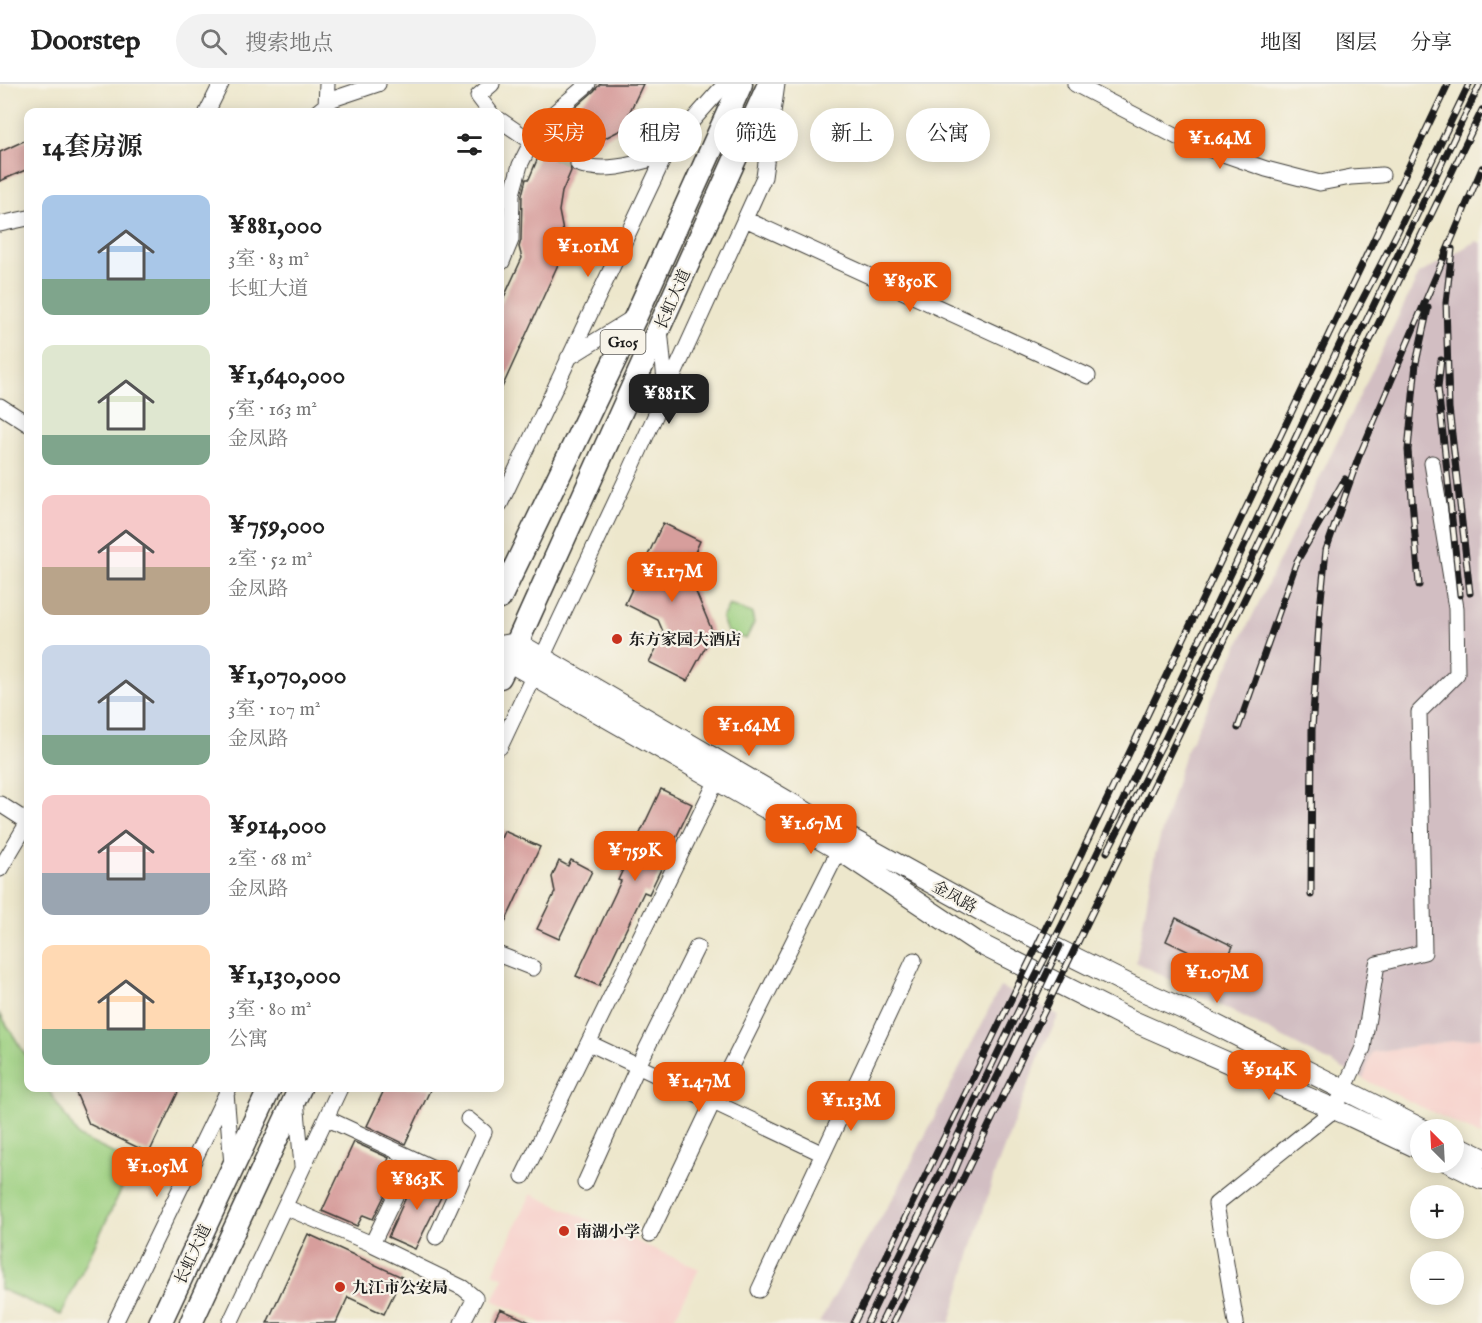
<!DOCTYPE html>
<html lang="zh">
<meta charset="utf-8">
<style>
:root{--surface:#fff;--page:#f2f2f2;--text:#222;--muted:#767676;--line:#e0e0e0;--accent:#ea580c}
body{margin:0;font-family:"IM FELL English","Noto Serif SC",serif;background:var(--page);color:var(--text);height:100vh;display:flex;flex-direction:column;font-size:22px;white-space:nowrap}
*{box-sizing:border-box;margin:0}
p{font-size:20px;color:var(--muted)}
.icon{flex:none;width:33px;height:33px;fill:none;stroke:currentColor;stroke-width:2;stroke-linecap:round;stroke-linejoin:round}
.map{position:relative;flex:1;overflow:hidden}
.panel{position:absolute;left:24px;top:24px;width:480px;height:984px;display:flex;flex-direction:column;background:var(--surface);border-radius:12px;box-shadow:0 3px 15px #0003}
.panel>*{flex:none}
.top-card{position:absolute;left:522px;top:24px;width:570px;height:54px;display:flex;gap:12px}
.needle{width:39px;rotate:336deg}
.controls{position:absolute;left:1410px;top:1035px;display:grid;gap:12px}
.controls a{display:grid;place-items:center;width:54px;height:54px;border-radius:50%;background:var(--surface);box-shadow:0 3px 15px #0003;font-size:30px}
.price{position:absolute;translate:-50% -51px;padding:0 14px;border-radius:12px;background:var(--accent);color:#fff;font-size:20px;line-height:39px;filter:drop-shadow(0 2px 3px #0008)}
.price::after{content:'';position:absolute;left:50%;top:36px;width:18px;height:14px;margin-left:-9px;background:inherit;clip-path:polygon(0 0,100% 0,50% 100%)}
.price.selected{background:#222;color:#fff}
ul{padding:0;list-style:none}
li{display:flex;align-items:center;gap:18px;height:150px;padding:0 18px}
li span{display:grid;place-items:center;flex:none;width:168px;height:120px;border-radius:12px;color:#555}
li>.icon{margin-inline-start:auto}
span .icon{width:72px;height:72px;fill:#fffc;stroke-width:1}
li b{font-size:26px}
h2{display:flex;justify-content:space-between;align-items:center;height:72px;padding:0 18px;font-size:26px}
.pill{padding:0 21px;border-radius:27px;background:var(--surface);box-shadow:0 3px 15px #0003;font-size:21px;line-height:54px}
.pill.selected{background:var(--accent);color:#fff}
header{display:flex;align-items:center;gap:36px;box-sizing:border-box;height:84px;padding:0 30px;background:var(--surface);border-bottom:2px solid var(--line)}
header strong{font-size:28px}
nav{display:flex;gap:33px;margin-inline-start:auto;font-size:21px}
.search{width:420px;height:54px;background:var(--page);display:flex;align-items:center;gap:15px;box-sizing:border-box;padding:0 21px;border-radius:33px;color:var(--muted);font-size:22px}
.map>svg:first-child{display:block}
.built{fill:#f7d0cb}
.industrial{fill:#d2bec2}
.green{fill:#9bcf7f;stroke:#5c764e;stroke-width:1.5}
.building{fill:#d79e9c}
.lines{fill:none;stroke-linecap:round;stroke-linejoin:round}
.minor-tunnel{stroke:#c3bea9;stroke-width:15;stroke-dasharray:15 8;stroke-linecap:butt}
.minor-casing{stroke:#3b3a36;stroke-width:17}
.major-casing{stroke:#3b3a36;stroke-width:22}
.highway-casing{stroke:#3b3a36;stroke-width:25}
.minor{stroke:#fff;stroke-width:15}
.major{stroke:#fff;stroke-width:20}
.highway{stroke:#fff;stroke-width:22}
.rail-casing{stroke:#1c1c1c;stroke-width:7}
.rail{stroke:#f7f3e8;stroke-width:4.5;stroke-dasharray:14;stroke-linecap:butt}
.poi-dot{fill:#c8321e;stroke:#f7f3e8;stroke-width:2}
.labels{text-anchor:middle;stroke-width:4.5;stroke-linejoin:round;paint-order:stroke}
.shield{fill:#f7f3e8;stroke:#5e5c59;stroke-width:1.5}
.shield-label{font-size:15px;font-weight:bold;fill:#1c1c1c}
.street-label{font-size:16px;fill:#1c1c1c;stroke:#f7f3e8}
.poi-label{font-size:16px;font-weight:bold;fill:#1c1c1c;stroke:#f7f3e8;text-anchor:start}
</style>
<header>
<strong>Doorstep</strong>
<div class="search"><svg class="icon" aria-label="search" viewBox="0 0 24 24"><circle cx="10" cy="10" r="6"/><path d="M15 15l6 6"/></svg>搜索地点</div>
<nav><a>地图</a><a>图层</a><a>分享</a></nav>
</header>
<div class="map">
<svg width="1482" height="1239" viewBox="0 0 1482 1239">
<rect width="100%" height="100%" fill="#f7f3e8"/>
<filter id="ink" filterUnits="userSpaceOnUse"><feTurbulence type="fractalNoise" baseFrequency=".0167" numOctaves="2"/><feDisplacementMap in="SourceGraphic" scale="12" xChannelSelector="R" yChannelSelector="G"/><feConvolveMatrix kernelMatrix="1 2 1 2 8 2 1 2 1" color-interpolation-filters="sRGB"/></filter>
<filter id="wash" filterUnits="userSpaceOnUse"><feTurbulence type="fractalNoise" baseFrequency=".008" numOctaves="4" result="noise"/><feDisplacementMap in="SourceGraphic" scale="24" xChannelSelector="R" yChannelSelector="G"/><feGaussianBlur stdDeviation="1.35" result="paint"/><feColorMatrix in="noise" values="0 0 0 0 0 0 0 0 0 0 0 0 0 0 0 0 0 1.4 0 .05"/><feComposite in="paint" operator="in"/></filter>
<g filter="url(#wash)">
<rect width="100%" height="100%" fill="#ede7cc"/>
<!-- built -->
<path class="built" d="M1482,953V1052L1363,995L1372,968Z
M531,1110L699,1185L672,1239H542L493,1216L504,1194L493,1189Z"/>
<!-- industrial -->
<path class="industrial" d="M1476,157L1482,159V953L1372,968L1363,995L1136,878L1155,771L1184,672L1419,190Z
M1000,903L1059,931L1041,967L995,1088L950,1239H819L856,1174L896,1109Z"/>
<!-- green -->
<path class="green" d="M729,521L752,529L754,539L746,555L727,548L722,534Z
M0,930L28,975V1004H47L79,1053L134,1079L61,1231L0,1205Z"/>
<g id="blocks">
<!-- building -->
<path class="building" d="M600,0H643L621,46L605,54L583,71H575L569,77L571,87L562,108L559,127L566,163L500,308V222L522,174L519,163L521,156L522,111L526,95H529L539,71L546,67L547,59L554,50L551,47L554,42L594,7Z
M28,55V85L0,97V68Z
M663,439L700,457L681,500L696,508L713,549L687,597L649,578L664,550L658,536L625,520Z
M661,705L692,720L649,810L644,808L599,902L576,892L621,797L618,796Z
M504,747L540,763L500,849V757Z
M571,776L592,787L559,855L537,845L555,808L552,793L559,777L568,782Z
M1176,834L1233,862L1223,884L1166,857Z
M74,1004H180L149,1069L89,1040Z
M385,1004H431L405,1060L367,1042Z
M354,1058L389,1074L383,1089L393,1094L373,1135L363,1131L357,1142L322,1127Z
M420,1089L447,1101L415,1165L388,1153L411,1102L413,1103Z
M308,1150L402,1193L384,1230L348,1213L336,1239H267Z
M500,1225L532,1239H493Z"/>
</g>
</g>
<g filter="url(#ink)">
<use href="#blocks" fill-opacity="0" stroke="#3b3a36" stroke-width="1.5"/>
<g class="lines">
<!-- minor-tunnel -->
<path class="minor-tunnel" d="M538,62L578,80"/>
<!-- minor casing -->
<g class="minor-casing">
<path id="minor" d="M1075,0L1183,56L1266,85L1320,99L1351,93L1382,91
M326,21L327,0
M207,28L221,0
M317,28L333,15L378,0
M490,28L478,12L492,0
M500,36L538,62
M578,80C607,90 637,79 665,71
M745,135L1088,292
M0,140L28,134
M500,175L502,178L511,156L512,110L520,81L531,59L547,35L588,0
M660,245L666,307
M568,274L636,232
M0,322L28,340
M500,420L669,63L725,0
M500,663L631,385L764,93L777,0
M0,720L28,738
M0,785L28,738
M500,871L533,884
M589,959L823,1070
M226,1009L232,1081
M296,1016L302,1082
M326,1034L461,1097
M523,1092L717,696
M585,1099L638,982L697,863
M285,1123L372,1160L463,1204L475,1214L462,1239
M650,1150L713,1018L839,766
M436,1153L484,1048L468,1035
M372,1160L413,1075
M759,1206L914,876
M115,1239L229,1004
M230,1239L340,1004
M1236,1239L1216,1120L1335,1025L1363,964L1377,880L1424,868L1419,628L1457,590L1456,524L1432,379"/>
</g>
<!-- major casing -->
<g class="major-casing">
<path id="major" d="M500,562L517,559L850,754L991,832L1134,903L1192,929L1424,1046
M500,574L508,577L839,766L980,860L1133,937L1350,1032L1420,1065
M1454,1060L1482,1074
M1448,1078L1482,1095"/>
</g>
<!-- highway casing -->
<g class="highway-casing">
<path id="highway" d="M500,514L636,232L741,0
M500,593L517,559L769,0
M160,1239L270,1004
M191,1239L300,1004"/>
</g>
<!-- minor -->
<use href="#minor" class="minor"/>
<!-- major -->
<use href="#major" class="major"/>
<!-- highway -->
<use href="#highway" class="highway"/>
<!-- rail casing -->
<g class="rail-casing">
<path id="rail" d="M1452,165L1446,219L1449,324L1470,509
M1441,276L1438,303L1460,511
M1419,501L1408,366L1416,279L1428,224
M1238,644L1297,477L1345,395
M1107,768L1166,653L1480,0
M1311,811L1312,646L1320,525L1326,466L1358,375L1482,84
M854,1239L1052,831L1448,0
M867,1239L1021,921L1063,839L1144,673L1345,249L1397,149L1469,0
M881,1239L949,1100L977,1035L1060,862
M893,1239L1482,26"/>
</g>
<!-- rail -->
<use href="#rail" class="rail"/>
</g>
</g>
<!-- markers -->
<g class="poi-dot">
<circle cx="617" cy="555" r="6"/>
<circle cx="564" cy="1147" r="6"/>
<circle cx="340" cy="1203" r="6"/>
</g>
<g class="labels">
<!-- shield labels -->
<rect class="shield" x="600.5" y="246" width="45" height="24" rx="4.5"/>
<g class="shield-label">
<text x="623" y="263">G105</text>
</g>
<!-- street labels -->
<g class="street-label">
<text transform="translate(672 215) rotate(-66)" y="6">长虹大道</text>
<text transform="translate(955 812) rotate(29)" y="6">金凤路</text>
<text transform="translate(192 1170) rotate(-65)" y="6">长虹大道</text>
</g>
<!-- poi labels -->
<g class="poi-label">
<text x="629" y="561">东方家园大酒店</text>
<text x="576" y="1153">南湖小学</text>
<text x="352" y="1209">九江市公安局</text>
</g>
</g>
</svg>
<div class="controls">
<a><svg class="needle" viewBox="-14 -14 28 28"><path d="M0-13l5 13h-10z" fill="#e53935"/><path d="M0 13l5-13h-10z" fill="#767676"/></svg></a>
<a>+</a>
<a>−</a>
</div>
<b class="price" style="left:1220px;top:86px">¥1.64M</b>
<b class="price" style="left:588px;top:194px">¥1.01M</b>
<b class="price" style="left:910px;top:229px">¥850K</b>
<b class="price selected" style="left:669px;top:341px">¥881K</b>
<b class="price" style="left:672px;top:519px">¥1.17M</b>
<b class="price" style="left:749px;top:673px">¥1.64M</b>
<b class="price" style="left:811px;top:771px">¥1.67M</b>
<b class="price" style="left:635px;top:798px">¥759K</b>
<b class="price" style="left:1217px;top:920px">¥1.07M</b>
<b class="price" style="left:1269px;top:1017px">¥914K</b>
<b class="price" style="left:699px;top:1029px">¥1.47M</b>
<b class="price" style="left:851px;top:1048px">¥1.13M</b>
<b class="price" style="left:157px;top:1114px">¥1.05M</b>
<b class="price" style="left:417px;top:1127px">¥863K</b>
<div class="top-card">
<a class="pill selected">买房</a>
<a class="pill">租房</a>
<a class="pill">筛选</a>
<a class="pill">新上</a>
<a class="pill">公寓</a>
</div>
<section class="panel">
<h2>14套房源<svg class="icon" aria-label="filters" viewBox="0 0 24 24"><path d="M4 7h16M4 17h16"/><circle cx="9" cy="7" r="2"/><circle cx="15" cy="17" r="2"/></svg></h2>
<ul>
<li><span style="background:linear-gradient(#a9c7e8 70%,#7fa58c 0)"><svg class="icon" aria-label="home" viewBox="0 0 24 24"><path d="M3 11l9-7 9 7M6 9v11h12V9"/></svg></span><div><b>¥881,000</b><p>3室 · 83 m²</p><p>长虹大道</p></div></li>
<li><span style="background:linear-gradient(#dfe7d0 75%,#7fa58c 0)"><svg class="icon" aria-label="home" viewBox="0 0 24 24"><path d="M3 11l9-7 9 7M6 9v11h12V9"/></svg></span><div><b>¥1,640,000</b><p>5室 · 163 m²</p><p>金凤路</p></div></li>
<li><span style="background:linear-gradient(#f6c9c9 60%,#b9a48a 0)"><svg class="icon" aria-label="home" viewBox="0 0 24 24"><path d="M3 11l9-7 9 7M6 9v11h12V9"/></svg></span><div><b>¥759,000</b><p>2室 · 52 m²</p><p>金凤路</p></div></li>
<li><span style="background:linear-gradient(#c9d6e8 75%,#7fa58c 0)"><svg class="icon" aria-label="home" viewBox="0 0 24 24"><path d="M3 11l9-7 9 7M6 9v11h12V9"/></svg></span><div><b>¥1,070,000</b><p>3室 · 107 m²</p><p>金凤路</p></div></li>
<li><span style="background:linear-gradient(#f6c9c9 65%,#9aa5b1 0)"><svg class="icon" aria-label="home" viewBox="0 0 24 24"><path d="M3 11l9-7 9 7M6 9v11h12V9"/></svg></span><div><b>¥914,000</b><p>2室 · 68 m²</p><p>金凤路</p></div></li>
<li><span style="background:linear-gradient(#ffd9b3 70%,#7fa58c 0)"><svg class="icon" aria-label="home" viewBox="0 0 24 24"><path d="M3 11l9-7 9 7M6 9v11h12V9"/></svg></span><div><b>¥1,130,000</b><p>3室 · 80 m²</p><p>公寓</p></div></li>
</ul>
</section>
</div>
